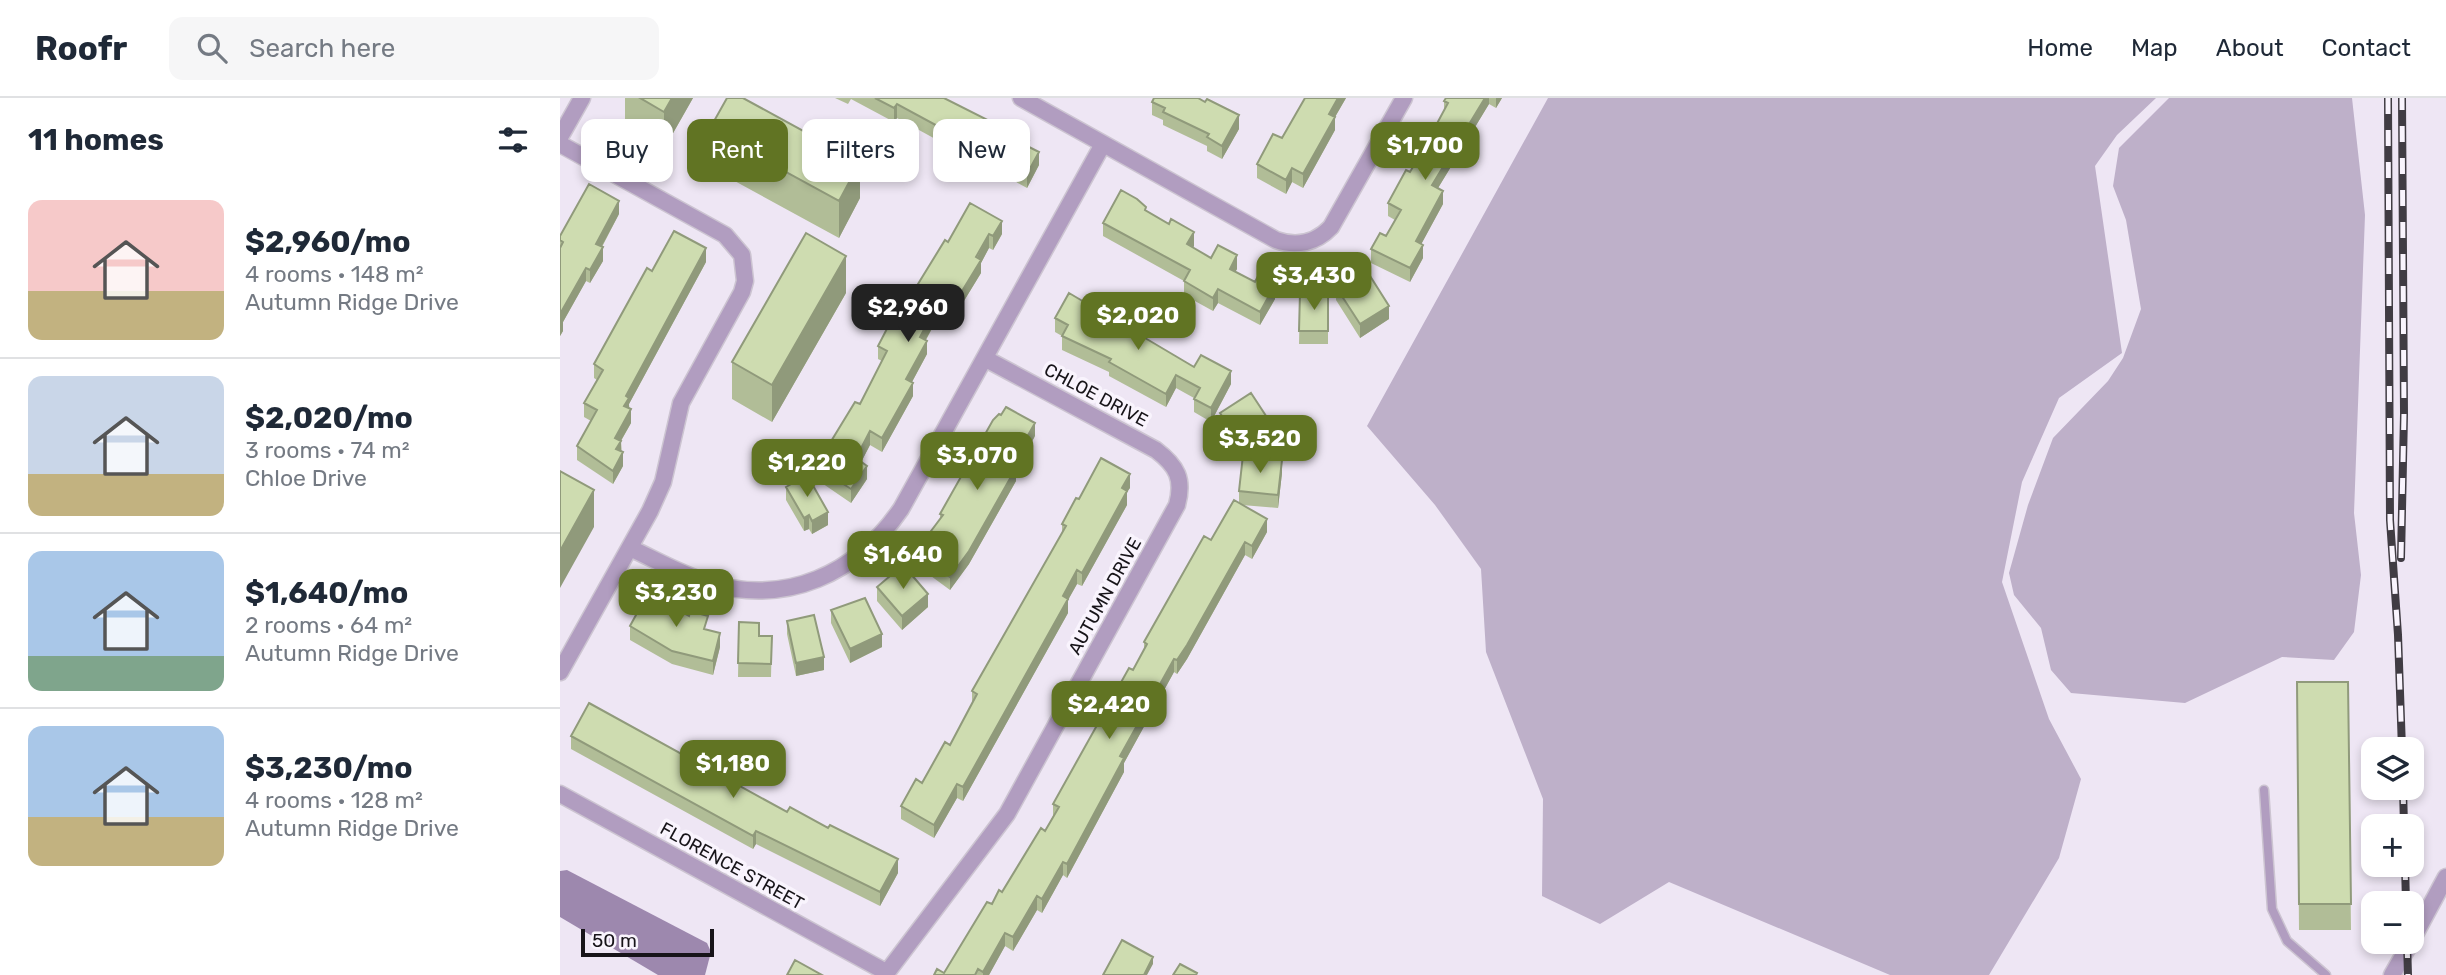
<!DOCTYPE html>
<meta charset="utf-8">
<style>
:root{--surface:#fff;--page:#f6f6f7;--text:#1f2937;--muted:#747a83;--line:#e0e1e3;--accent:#617423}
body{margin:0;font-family:Rubik,sans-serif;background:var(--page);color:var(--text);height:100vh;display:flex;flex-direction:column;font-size:26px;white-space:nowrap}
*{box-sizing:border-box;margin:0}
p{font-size:23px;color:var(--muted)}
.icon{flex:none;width:38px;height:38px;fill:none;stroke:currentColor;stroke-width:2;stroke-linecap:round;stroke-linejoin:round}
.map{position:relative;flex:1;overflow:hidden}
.sheet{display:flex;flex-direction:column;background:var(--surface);width:560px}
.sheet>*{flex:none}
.guide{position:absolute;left:21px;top:21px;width:665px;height:63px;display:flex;gap:14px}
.controls{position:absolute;left:1801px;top:639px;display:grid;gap:14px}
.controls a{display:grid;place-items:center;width:63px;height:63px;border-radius:14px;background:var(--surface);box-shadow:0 4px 10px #0003;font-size:35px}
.scale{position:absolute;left:21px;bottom:18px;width:133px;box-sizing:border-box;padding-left:7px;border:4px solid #171419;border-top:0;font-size:19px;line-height:24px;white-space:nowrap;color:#171419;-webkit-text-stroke:5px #f9f4fd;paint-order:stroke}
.price{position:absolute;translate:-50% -60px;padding:0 16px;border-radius:14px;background:var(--accent);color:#fff;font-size:23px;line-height:46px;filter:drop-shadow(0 2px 4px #0008)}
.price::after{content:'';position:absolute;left:50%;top:42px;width:21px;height:16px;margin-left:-10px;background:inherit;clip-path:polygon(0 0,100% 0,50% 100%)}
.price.current{background:#222;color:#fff}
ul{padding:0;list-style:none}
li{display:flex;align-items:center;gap:21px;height:175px;padding:0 28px}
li+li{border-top:2px solid var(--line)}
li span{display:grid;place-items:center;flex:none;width:196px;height:140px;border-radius:14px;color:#555}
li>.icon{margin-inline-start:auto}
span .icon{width:84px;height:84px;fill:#fffc;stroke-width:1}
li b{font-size:30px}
h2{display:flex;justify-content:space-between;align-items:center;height:84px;padding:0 28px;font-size:30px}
.tag{padding:0 24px;border-radius:14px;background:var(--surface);box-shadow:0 4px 10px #0003;font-size:24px;line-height:63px}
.tag.current{background:var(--accent);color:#fff}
header{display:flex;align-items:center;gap:42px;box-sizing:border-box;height:98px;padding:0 35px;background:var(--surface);border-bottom:2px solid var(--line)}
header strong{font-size:33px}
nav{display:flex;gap:38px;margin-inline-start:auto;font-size:24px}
.search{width:490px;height:63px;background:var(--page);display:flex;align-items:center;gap:18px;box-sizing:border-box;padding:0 24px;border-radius:14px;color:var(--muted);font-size:26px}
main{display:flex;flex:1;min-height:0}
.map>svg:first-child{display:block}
.green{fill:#beb0c9}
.water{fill:#9d88ae}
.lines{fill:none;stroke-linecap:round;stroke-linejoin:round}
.service-casing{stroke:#ccc4d1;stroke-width:11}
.minor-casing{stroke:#ccc4d1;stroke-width:19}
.service{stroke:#b19dc0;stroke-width:8}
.minor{stroke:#b19dc0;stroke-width:16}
.rail-casing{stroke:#403c43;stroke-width:8}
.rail{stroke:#f9f4fd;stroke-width:5;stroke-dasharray:16;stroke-linecap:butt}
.wall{fill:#b1bd97}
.shaded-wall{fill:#909a7b}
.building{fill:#cedcb0;stroke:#909a7b;stroke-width:2}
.labels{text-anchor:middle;stroke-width:7;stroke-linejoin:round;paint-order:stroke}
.street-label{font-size:18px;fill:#171419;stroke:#f9f4fd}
</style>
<header>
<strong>Roofr</strong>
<div class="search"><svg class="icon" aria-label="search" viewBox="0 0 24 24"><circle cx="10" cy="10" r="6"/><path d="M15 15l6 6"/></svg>Search here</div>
<nav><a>Home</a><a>Map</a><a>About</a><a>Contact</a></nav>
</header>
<main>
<section class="sheet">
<h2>11 homes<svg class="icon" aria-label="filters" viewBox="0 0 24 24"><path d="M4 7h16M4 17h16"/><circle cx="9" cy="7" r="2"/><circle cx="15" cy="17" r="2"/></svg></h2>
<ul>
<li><span style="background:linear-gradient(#f6c9c9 65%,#c2b280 0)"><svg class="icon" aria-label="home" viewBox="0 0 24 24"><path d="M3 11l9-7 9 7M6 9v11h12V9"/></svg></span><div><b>$2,960/mo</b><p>4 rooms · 148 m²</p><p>Autumn Ridge Drive</p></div></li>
<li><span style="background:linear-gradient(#c9d6e8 70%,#c2b280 0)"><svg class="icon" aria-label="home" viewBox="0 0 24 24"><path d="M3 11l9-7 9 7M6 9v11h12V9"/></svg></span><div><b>$2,020/mo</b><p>3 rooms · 74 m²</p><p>Chloe Drive</p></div></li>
<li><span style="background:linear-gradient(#a9c7e8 75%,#7fa58c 0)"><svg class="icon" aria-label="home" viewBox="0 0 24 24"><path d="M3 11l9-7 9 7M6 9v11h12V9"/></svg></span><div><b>$1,640/mo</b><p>2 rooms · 64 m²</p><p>Autumn Ridge Drive</p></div></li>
<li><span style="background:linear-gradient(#a9c7e8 65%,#c2b280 0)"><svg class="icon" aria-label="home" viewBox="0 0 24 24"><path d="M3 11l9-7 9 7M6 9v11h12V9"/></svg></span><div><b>$3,230/mo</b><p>4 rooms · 128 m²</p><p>Autumn Ridge Drive</p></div></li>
</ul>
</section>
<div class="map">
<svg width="1886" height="877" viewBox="0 0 1886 877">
<rect width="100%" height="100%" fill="#eee6f4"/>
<!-- green -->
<path class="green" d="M988,0H1596L1557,37L1535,68L1562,255L1499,300L1462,384L1442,484L1489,621L1521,681L1499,760L1429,877H1330L1109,784L1040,826L982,798L983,701L926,554L921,471L875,407L807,328Z
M1609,0H1792L1805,117L1794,415L1801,477L1794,534L1774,562L1722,559L1625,605L1511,595L1491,572L1481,530L1454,497L1449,475L1468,407L1493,340L1548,283L1563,260L1581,211L1566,122L1553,88L1559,50Z"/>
<!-- water -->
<path class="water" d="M7,772L147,845L151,854L145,877H98L0,819V773Z"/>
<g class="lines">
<!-- service casing -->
<g class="service-casing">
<path id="service" d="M1704,692L1712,811L1727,843L1766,877"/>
</g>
<!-- minor casing -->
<g class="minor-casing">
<path id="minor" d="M461,0L716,142C736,149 756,145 771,129L844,0
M0,39L22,0
M0,46L165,137L182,157L185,183L182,194L121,305L103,384L90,413L0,574
M70,450C96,462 122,477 149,485C227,508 296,476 341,411L543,46
M0,696L326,874
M1852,842L1886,779
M325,877L447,716L617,407C624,381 617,368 596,352L426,261
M1832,877L1851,844"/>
</g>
<!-- service -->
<use href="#service" class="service"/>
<!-- minor -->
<use href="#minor" class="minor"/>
<!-- rail casing -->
<g class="rail-casing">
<path id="rail" d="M1828,0L1830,422L1838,537L1842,651
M1841,460L1844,316L1842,0
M1843,690L1844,728
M1845,766L1846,805
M1847,844L1848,877"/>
</g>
<!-- rail -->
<use href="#rail" class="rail"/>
</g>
<!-- wall -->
<path class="wall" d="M65,0H133L104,51L65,28Z
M275,0H384L469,49L479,67L467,90L425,67L417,80L389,64V51L390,49L337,20L334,24L291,1L288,6Z
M745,0H786L775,19V32L743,90L732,84L726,96L697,80V66L722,40Z
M886,0H942L936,10L929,6L878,90L883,106L861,146L863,160L850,184L811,165V151L826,138L835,122L828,118V105L850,74L860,57V48L873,33L884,12V3Z
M592,4L679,31L662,61L647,53V48L603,27V22L592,17Z
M149,32L300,100L279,140L149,69Z
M410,105L442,136L433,152L429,150L421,165V175L388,229L376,223L366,242L367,256L352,284L353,298L322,354L310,347L301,364L307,381L291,405L256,381V368L300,306L322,263L318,261V248L388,144Z
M586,113L634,148L632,150L651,160L677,171L675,174L715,201L700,227L658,205L653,213L624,197V183L543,138V125Z
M59,116L42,149L43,163L30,185L26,183L3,224V233L0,238V138Z
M146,164L69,306L71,325L61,343L63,368L53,386L17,362V348L31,323L24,319V305L37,282L34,280V266L92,173Z
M776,189L829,221L800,240L776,202Z
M286,195L212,324L172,301V264Z
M740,195H768V246H739Z
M495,220L634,269L671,286L651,324L634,314V300L616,290L606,309L549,278V274L502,252V238L495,234Z
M660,315L710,338L679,357L660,328Z
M475,338L456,372V383L409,466L390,492L356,467V453L380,421V416Z
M722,375L718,410L682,407L707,434L692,461L685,457L627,561L617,576L614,574L564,665V674L507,780L503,777L482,815L477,812L453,853L445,848L429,877H374L384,875L432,806L442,794L485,733L493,718V706L584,553V544L651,442L679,405V393Z
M226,389L268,427L252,436L249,431L244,433L226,402Z
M570,390L567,394V407L522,488L517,486L508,502V515L403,703L397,700L374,740L341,721V708L362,685L390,647L412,606V593L502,435V426L519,401Z
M317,489L368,509L342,532L317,503Z
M271,512L322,549L290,565L271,525Z
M227,523L264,572L236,578L227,536Z
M179,524L199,538H212L211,579H178Z
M70,528L148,532L160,549L153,577L112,566L70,542Z
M1737,584H1788L1791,832H1739Z
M11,638L338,775L320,808L196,746L193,751L11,651Z"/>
<!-- shaded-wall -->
<path class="shaded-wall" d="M112,0H133L104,51V14Z
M778,0H786L775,19V32L743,90V76L769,16Z
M925,0H929V6L872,100V87Z
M936,0H942L936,10Z
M337,6V20L334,24V10Z
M679,17V31L662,61V48Z
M425,54V67L417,80V67Z
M479,54V67L467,90V76Z
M300,64V100L279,140V103Z
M732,70V84L726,96V82Z
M883,93V106L856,156V143Z
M59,103V116L36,159V146Z
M442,123V136L433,152V138Z
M634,134V148L627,160V146Z
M429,136V150L421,165V175L388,229V216Z
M863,147V160L850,184V170Z
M43,149V163L30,185V172Z
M146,150V164L69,306V313L64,308L66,298Z
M677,157V171L670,184V171Z
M286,158V195L212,324V287Z
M26,170V183L3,224V233L0,238V216Z
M715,187V201L700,227V214Z
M658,191V205L653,213V200Z
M829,208V221L800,240V226Z
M376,209V223L360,252V239Z
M367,243V256L346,295V281Z
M671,273V286L651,324V310Z
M616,277V290L606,309V296Z
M353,285V298L322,354V340Z
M71,311V325L55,353V340Z
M710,324V338L679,357V344Z
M475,325V338L456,372V383L409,466L390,492V479Z
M310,333V347L296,374V360Z
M61,343V356L56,351Z
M63,354V368L53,386V373Z
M722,362V375L718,410V397Z
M307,368V381L291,405V391Z
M570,376V390L567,394V407L522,488V475L562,390Z
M34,392V429L0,490V453Z
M268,414V427L252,436V423Z
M249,417V431L244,433V420Z
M707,421V434L692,461V448Z
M685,444V457L627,561L617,576V562Z
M517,472V486L508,502V515L403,703V689L503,498Z
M368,496V509L342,532V518Z
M160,535V549L153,577V563Z
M322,536V549L290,565V551Z
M264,559V572L236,578V565Z
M614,561V574L564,665V674L507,780V766L560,658Z
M397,686V700L374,740V727Z
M196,733V746L193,751V738Z
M338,761V775L320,808V794Z
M503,764V777L482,815V801Z
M477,798V812L453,853V839Z
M445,835V848L429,877H423V874Z
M593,859V866L587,877H584Z"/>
<!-- building -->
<path class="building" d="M80,0H112L104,14Z
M167,0H183L300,64L279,103L149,32Z
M315,0H384L469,43L467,48L479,54L467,76L425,54L417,67L389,51L396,38L337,6L334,10Z
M594,0H638L645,4L647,1L679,17L662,48L647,39L649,36L603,14L605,10L592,4Z
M745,0H778L769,16L775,19L743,76L732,70L726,82L697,66L713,36L722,40Z
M886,0H925L872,87L883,93L856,143L863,147L850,170L811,151L820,135L826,138L841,112L828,105L846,72L850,74L864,50L860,48L869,31L873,33L888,5L884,3Z
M29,86L59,103L36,146L43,149L30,172L26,170L0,216V150L3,144L0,142V138Z
M561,92L577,101L586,109L585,112L609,126L611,121L634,134L627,146L651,160L658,147L677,157L670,171L695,184L698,178L715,187L700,214L658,191L653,200L624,183L630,172L543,125Z
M410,105L442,123L433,138L429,136L416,159L421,162L388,216L376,209L360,239L367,243L346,281L353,285L322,340L310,333L296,360L307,368L291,391L256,368L295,304L300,306L327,253L318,248L331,223L348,198L350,199L385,142L388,144Z
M114,133L146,150L66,298L69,300L64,308L71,311L55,340L61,343L56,351L63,354L53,373L17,348L37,312L24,305L43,272L34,266L87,170L92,173Z
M246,135L286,158L212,287L172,264Z
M805,170L829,208L800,226L776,189Z
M509,195L634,269L641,257L671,273L651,310L634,301L640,290L616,277L606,296L549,264L551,261L502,238L508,227L495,220Z
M740,195H768V233H739Z
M691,295L710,324L679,344L660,315Z
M446,309L475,325L451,367L456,370L409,453L390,479L356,453L383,417L380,416L433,322L439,316L441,317Z
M683,357L722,362L718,397L679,393Z
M541,360L570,376L562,390L567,393L522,475L517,472L503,498L508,501L403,689L397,686L374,727L341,708L356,681L362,685L385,644L390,647L417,596L412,593L506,428L502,426L516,400L519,401Z
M0,373L34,392L0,453Z
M247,377L268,414L252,423L249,417L244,420L226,389Z
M674,402L707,421L692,448L685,444L627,547L617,562L614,561L560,658L564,660L507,766L503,764L482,801L477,798L453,839L445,835L423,874L418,871L415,877H374L377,871L384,875L427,804L432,806L439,792L442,794L481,730L485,733L499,709L493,706L569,570L573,572L587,546L584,544L644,438L651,442Z
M344,468L368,496L342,518L317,489L336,473L338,476Z
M88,495L129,518L130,513L148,518L144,531L160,535L153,563L112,553L70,528Z
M305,500L322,536L290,551L271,512Z
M254,517L264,559L236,565L227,523Z
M179,524L199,525V538H212L211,566L178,565Z
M1737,584H1788L1791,806H1739Z
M29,605L227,714L230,709L268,730L270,727L338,761L320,794L196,733L193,738L11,638Z
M562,842L593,859L584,877H543Z
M235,862L262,877H227Z
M620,866L637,875L636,877H613Z"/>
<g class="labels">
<!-- street labels -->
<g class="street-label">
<text transform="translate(536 297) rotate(28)" y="6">CHLOE DRIVE</text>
<text transform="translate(545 498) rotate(-61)" y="6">AUTUMN DRIVE</text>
<text transform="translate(172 768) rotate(29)" y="6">FLORENCE STREET</text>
</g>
</g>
</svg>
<div class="controls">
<a><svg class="icon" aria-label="layers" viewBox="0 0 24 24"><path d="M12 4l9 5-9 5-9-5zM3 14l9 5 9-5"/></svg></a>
<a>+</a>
<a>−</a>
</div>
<div class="scale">50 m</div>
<b class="price" style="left:865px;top:84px">$1,700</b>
<b class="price" style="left:754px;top:214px">$3,430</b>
<b class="price current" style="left:348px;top:246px">$2,960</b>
<b class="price" style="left:578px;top:254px">$2,020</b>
<b class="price" style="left:700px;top:377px">$3,520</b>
<b class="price" style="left:417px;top:394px">$3,070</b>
<b class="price" style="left:247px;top:401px">$1,220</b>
<b class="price" style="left:343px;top:493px">$1,640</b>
<b class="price" style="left:116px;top:531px">$3,230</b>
<b class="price" style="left:549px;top:643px">$2,420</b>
<b class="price" style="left:173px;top:702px">$1,180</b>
<div class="guide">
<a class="tag">Buy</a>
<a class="tag current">Rent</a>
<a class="tag">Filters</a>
<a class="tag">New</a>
</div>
</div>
</main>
